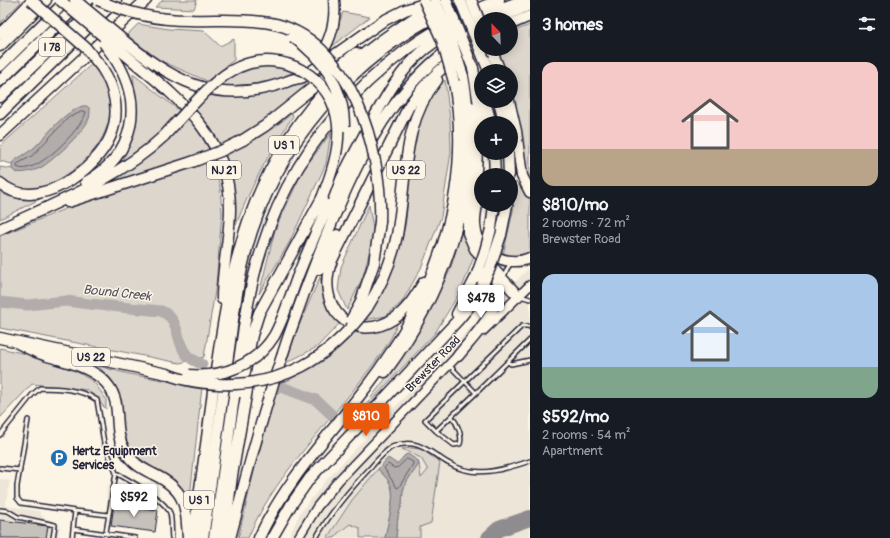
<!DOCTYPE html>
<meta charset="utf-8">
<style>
:root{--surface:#171b24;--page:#242831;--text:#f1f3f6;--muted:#9ea1a6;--accent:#ea580c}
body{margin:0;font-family:Pangolin,sans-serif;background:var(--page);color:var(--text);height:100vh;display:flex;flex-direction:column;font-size:15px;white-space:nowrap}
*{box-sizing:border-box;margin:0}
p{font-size:13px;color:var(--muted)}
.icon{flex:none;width:22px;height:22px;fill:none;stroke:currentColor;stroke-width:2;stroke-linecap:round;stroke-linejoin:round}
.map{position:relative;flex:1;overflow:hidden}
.side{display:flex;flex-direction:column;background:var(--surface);width:360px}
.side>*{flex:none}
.needle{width:26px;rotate:337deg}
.controls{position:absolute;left:474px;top:12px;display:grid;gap:8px}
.controls a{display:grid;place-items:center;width:44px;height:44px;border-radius:50%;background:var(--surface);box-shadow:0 2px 10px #0003;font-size:20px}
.price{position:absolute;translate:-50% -34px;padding:0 9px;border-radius:4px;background:#fff;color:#222;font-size:13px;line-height:26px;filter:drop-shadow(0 1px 2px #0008)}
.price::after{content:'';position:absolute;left:50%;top:24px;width:12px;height:9px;margin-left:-6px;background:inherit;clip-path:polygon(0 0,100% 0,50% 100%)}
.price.current{background:var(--accent);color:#fff}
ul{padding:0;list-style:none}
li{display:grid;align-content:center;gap:8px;height:212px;padding:0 12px}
li span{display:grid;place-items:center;height:124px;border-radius:12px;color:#555}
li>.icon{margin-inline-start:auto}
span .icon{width:72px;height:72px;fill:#fffc;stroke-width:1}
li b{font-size:17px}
h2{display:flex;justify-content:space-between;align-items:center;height:48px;padding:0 12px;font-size:17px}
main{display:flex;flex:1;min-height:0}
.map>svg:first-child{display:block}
.built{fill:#ece5d8}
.green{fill:#dcd6cc;stroke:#7f7c84}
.water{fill:#b2adab;stroke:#78757e}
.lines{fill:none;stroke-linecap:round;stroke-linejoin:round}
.shore{stroke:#5c5a68;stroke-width:1}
.river{stroke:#b2adab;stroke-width:11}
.taxiway{stroke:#8f8c90;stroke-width:16}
.building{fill:#c6c1bb;stroke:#22223b}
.lane-casing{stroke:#22223b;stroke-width:6}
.secondary-casing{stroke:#22223b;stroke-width:11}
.highway-casing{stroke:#22223b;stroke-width:13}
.lane{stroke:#fcf5e5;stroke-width:3}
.secondary{stroke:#fcf5e5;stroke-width:8}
.highway{stroke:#fcf5e5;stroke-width:10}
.highway-bridge-casing{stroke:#22223b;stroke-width:13;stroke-linecap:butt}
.highway-bridge{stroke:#fcf5e5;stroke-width:10}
.labels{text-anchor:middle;stroke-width:3;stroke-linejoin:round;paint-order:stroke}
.shield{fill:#fcf5e5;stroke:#63616e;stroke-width:1}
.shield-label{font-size:11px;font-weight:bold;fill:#22223b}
.street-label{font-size:12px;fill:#22223b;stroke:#fcf5e5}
.poi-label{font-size:12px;font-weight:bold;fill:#22223b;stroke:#fcf5e5;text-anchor:start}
.water-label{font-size:13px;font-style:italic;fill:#545362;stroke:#fcf5e5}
</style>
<main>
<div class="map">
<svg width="530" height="538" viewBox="0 0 530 538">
<rect width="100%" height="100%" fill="#fcf5e5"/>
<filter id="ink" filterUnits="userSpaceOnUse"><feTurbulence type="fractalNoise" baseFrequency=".025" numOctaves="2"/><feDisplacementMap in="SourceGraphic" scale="8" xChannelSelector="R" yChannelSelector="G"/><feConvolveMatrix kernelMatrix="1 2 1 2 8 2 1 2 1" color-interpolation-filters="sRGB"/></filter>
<g filter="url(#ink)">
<!-- built -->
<path class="built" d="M530,267V538H288L300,513L327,479L471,327Z
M0,479L10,481L5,506L39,511L42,516L60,525L58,538H0Z"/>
<!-- green -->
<path class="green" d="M0,0H19L21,2L0,23Z
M163,0H197L194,9L155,7Z
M343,12L370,17L330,48Z
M138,24L169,29L204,31L220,46L234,39V60L207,81L159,60L127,35Z
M530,25V182L528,180L518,122L511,93V71H505L496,49H511V32Z
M93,63C125,104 109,145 69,173C48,188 21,198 0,176V167L13,169L16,173L41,168L80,132L83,106C61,113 47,138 29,152C24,157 15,158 12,164L0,161V146Z
M272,65L295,72C270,83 247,86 220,86C235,72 252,67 272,65Z
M133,74L181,112C159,135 136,157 107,171L129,141L136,107Z
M306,78L311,82L270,117L246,133L221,146L210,127L196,110L209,95C244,99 275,96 306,78Z
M445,80L450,119L451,152L441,217L421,268L402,302L386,316L364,320C383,290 398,261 405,226C407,216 407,204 408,193C412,152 416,111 445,80Z
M292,113L293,116C270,151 251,186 236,225L234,190L231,178L232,174L224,154L275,127Z
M188,118L199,132L210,151L89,191L170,136Z
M331,133L326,164L289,243L259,294L275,230L303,170Z
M212,158L220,186L222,213L216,285L204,357L180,363L0,328V236L79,203Z
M516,182L530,199V253L525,256L503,255L513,211L514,183Z
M0,191C9,201 30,198 42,198L0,219Z
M369,205L374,234L363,277L347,310L338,290L341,267Z
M462,231L475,254L461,290L435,333L357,416L386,378L426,318L450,270Z
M320,277L326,304L339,324L317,347L286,363L297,330Z
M398,322C390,345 374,363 359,383C322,430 271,482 248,538H238L255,467L276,392L278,393L283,383L313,367L355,331L385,328Z
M0,348L35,356L74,370L94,382L106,399V409L88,390L32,384L0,418Z
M98,366L129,374L202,387L189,506L175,480L152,467L132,453L123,435L122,401L111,379Z
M412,448L421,449L440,462L431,523L420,527V538H396L398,516L402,504L403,490L407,481L419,464L421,478L428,470L421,458L402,449Z
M378,469C382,474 389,479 391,486C396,498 387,525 385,538H360V528L350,524L337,534L335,538H327L352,500Z"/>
<!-- water -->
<path class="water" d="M83,106H87L90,109C90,113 90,117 88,121C82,133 53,161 40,168C34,171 6,179 13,162C13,161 31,151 35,147C50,132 62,113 83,106Z
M408,454L418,461L419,464L407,481L403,490L402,504L398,516L396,538H385C387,525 396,498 391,486C389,479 382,474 378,469L388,458L397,464L405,455Z"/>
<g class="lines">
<!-- shore -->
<path class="shore" d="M84,111L86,112C82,129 34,178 17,167V164L32,156L68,118Z
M407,459L413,462V464L399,487L397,488L384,468L388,464L394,468L398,467Z"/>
<!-- river -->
<path class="river" d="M0,302L27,305L66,301L89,304L161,311C179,318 176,337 184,351C188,358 195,361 202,364
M279,386L316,400L333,416"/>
<!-- taxiway -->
<path class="taxiway" d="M489,538L499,529L530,518"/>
</g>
<!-- building -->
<path class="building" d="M114,504L158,510L155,532L111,526Z
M0,520L48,526L46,538H0Z"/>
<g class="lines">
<!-- lane casing -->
<g class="lane-casing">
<path id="lane" d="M504,277L507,269L511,263
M520,296L530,299
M508,362L511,364L530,360
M450,366L476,393L530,340
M476,393L436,431L425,420L522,326H528L530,327
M28,420L17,486V498L21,503L75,511L72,538
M436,431L454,445L460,444C463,436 457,423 452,417
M0,435L32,395L40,388C58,388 81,389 97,400L104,443L116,473C129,480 164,499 170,513C172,520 171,531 172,538
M0,468L20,470
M0,510L8,511L18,517L55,525L53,538
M75,511L108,515
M73,529L135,538
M105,538L116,473
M316,538C331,511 351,488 372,466C378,459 384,452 392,447C399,444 406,443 413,444C426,446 437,457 448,463C474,479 503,470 530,461"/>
</g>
<!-- secondary casing -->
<g class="secondary-casing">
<path id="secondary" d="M483,331L530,285
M298,538L317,507L339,480L462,351"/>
</g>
<!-- highway casing -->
<g class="highway-casing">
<path id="highway" d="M497,19L530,5
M511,24L530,16
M0,34L33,0
M128,44C178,85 222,105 286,82C292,79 297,79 303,77L383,21L405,10L433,1
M0,46L46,0
M491,49L500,71
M121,51C172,94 230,133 230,208C230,238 222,268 222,299
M318,58C331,41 336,21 334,0
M484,59L489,71
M0,66L67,0
M473,68L482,123
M0,81L79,4
M0,97L58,42L106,0
M485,101L491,123
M499,101L504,123
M509,101L516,131L522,176L530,192
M410,104L332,260C314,305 351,347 395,318C408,309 416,295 424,282
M471,107L476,125L477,149L476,172L468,221V233L475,249L518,296
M407,109C427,78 450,60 481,41
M0,114L116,0
M0,135L146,0
M243,140L265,126L356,53
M494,153L495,175
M508,153L509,175
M86,182C136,154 144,103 114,57
M0,183C35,215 97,170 111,135C120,112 115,88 102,68
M481,185C479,198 474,212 475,225C477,253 506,268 530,258
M68,202L192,162
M0,229C57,202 117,180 164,136
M491,229L494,205
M501,235L507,205
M319,269L337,235
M297,278C317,227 341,177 368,128C384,100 399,71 424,50C453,26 489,13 523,0
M360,304L374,263L380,222
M367,308C381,286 392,261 397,235C407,181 401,124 437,80
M457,314L476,277
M0,338L167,374
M14,341C22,345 30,350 39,353C60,361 82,363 101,378C127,400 110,427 125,451C132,463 141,468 153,474C185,489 186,504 188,538
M458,356C476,333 508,305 494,273
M385,372C448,288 483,181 463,76
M241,392L252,335L259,313L322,198
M193,538C200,489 207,440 213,391C230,268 247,169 338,77C364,51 394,31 425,11
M203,538C211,482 219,426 226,370C233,323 237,276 252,231C287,126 368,43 469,0
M214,538C222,484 229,430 237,376C243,333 248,290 262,248C298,134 388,42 499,0
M224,538L232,476L248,384
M230,538C240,501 249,464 260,427C278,364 300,301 325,239C346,187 370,132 407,89C428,64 453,44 481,28
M259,538C285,481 329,436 367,386C434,299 474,193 454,82
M272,538L291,505L310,478L458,320L472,303L481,288"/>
</g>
<!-- lane -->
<use href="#lane" class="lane"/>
<!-- secondary -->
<use href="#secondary" class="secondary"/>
<!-- highway -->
<use href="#highway" class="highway"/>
<!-- highway-bridge casing -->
<g class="highway-bridge-casing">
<path id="highway-bridge" d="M31,0L86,48L102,68
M60,0L121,51
M75,0L128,44
M98,0C126,13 157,20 189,20C216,21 243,18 270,23C351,37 383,152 380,222
M424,0L442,40L454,82
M435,0L451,39L463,76
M446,0L473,68
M460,0L484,59
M471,0L481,25
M293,37C323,58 344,88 344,126
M104,43L114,57
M164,136C183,116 214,77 239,67C282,48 334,77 338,125C340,150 331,175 322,198
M192,162L221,151L243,140
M476,277L485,251L491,229
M481,288L490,268L501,235
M351,320L360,304
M167,374C183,381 201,383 218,384C282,387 329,359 367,308
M189,375C222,378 256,365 274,336C284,318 290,297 297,278"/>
</g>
<!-- highway-bridge -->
<use href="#highway-bridge" class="highway-bridge"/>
</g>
</g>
<!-- icons -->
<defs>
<g id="parking-disc" transform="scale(0.9)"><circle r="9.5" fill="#1f6fb2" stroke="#fcf5e5"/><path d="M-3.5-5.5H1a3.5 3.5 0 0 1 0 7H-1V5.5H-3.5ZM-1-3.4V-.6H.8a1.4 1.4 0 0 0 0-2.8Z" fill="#fff"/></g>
</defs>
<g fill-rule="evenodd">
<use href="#parking-disc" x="59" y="458"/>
</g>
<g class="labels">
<!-- shield labels -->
<g class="shield">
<rect x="39" y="38" width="26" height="18" rx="3"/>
<rect x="269" y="136" width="30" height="18" rx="3"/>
<rect x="207" y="161" width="34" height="18" rx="3"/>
<rect x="387" y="161" width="38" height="18" rx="3"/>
<rect x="72" y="348" width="38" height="18" rx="3"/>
<rect x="184" y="491" width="30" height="18" rx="3"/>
</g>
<g class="shield-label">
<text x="52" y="51">I 78</text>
<text x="284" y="149">US 1</text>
<text x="224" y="174">NJ 21</text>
<text x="406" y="174">US 22</text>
<text x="91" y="361">US 22</text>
<text x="199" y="504">US 1</text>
</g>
<!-- street labels -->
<g class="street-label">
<text transform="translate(433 364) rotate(-46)" y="4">Brewster Road</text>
</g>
<!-- poi labels -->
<g class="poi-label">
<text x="72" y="455">Hertz Equipment<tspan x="72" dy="14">Services</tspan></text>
</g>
<!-- water labels -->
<g class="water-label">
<text transform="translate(117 292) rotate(6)" y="5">Bound Creek</text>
</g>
</g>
</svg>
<div class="controls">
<a><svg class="needle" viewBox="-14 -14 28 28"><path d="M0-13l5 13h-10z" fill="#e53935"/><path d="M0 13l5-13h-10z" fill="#9ea1a6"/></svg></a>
<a><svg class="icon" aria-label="layers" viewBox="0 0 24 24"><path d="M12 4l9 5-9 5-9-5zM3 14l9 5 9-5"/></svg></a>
<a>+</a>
<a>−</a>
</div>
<b class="price" style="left:481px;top:319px">$478</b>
<b class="price current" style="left:366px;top:437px">$810</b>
<b class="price" style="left:134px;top:518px">$592</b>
</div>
<section class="side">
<h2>3 homes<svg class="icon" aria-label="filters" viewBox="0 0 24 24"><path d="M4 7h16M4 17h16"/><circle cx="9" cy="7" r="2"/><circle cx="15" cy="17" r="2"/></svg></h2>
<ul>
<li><span style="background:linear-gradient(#f6c9c9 70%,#b9a48a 0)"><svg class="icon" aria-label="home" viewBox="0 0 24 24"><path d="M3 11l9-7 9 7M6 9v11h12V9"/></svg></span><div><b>$810/mo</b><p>2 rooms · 72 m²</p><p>Brewster Road</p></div></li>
<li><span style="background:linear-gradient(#a9c7e8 75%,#7fa58c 0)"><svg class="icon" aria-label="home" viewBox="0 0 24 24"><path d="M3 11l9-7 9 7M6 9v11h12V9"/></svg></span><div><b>$592/mo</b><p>2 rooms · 54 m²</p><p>Apartment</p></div></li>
</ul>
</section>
</main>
